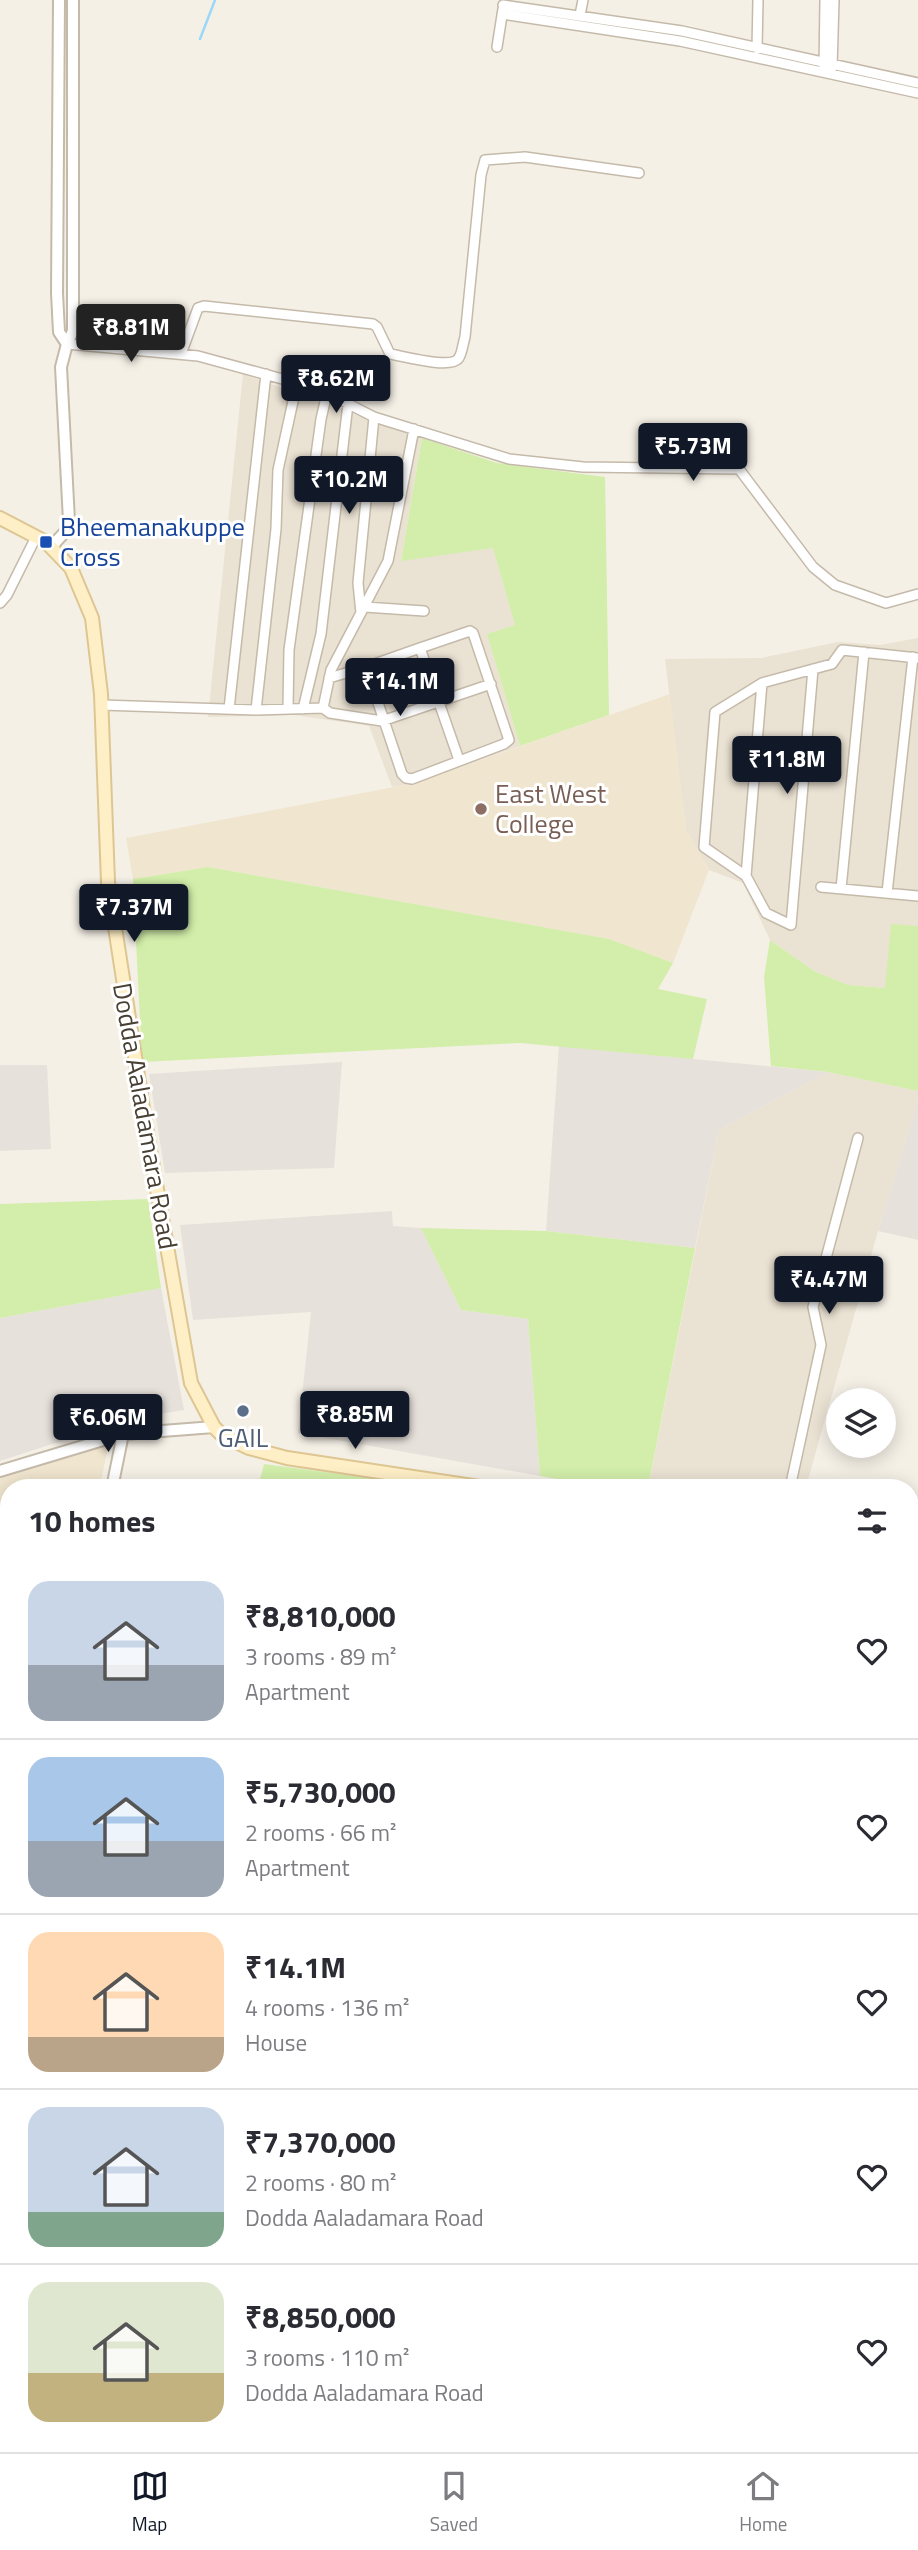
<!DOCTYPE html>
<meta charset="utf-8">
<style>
:root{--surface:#fff;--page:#f7f7f7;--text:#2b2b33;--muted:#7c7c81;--line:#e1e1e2;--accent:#111827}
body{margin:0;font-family:"Titillium Web",sans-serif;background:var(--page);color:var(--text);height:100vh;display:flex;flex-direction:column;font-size:26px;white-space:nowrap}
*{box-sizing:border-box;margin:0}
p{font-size:23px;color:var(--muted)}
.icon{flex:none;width:38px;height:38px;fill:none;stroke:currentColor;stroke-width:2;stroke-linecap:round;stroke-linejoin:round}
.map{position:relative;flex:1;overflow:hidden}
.sheet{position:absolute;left:0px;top:1479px;width:919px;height:975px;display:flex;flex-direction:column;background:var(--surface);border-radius:28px 28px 0 0;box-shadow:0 4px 18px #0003}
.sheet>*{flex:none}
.fabs{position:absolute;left:826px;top:1388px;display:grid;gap:14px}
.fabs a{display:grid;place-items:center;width:70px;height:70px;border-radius:50%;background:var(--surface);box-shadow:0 4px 18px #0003;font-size:35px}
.price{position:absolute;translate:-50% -60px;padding:0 16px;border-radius:7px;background:var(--accent);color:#fff;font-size:23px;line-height:46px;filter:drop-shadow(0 2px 4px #0008)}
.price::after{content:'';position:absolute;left:50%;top:42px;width:21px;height:16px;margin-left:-10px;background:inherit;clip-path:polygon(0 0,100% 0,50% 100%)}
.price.on{background:#222;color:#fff}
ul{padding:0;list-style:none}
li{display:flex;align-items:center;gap:21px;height:175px;padding:0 28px}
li+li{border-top:2px solid var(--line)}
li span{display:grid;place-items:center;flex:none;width:196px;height:140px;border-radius:21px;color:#555}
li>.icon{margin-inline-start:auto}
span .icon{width:84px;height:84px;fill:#fffc;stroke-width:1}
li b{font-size:30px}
h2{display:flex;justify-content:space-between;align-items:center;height:84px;padding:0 28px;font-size:30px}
.tabs{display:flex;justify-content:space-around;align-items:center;height:98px;border-top:2px solid var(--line);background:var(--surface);font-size:19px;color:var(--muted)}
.tabs a{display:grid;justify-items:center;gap:4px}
.tabs .on{color:var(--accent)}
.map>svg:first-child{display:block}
.residential{fill:#eae2d3}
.industrial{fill:#e7e1db}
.education{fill:#f0e5ce}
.green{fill:#d2eeaa}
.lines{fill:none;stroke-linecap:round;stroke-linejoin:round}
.stream{stroke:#9bd7f9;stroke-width:2.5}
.minor-casing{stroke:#c5baaa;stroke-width:12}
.tertiary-casing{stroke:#c5baaa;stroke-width:14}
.secondary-casing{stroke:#dec692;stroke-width:16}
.minor{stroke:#fff;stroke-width:9}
.tertiary{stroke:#fff;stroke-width:10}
.secondary{stroke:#ffefc6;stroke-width:12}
.rail-casing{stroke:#969696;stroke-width:5}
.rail{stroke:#fff;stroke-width:2.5;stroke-dasharray:8;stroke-linecap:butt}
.transit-dot{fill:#1a4fb4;stroke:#fff;stroke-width:2.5}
.education-dot{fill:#8d6e63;stroke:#fff;stroke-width:2.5}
.service-dot{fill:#5c6f8a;stroke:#fff;stroke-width:2.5}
.labels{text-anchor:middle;stroke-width:6;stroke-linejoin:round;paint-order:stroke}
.transit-label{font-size:26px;fill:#164399;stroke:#fff;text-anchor:start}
.education-label{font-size:26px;fill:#785e54;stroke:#fff;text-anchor:start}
.street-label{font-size:26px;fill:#494034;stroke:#fff}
.service-label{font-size:26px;fill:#4e5e75;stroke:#fff}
</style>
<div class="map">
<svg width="918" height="2452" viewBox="0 0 918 2452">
<rect width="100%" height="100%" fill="#f5f0e6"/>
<!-- residential -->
<path class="residential" d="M243,374L422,438L401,560L493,548L515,625L487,634L520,746L415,783L392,787L369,726L294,715L208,717Z
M918,638V926L891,925L886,988L848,985L814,971L770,940L743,883L709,870L686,830L665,659L761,658L838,642L880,645Z
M828,1072L918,1091V1100L878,1231L806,1487L648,1488L719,1130Z"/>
<!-- industrial -->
<path class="industrial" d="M559,1046L828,1072L719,1130L695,1248L546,1231Z
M342,1062L334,1168L165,1173L149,1074Z
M0,1065H47L51,1149L0,1151Z
M918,1100V1240L878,1231Z
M392,1211L393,1226L421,1228L461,1310L528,1319L540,1476L298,1433L311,1312L193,1320L180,1225Z
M161,1288L184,1410L129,1419L0,1461V1318Z
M910,1567L918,1569V1970L910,1968Z
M910,1992L918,1995V2088H910Z
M9,2211V2445H560V2452H0V2276Z"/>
<!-- education -->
<path class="education" d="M670,694L686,830L709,870L673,963L609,939L208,867L133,879L126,838L415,783Z
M109,1441L100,1487L9,1488V1686L0,1687V1477Z"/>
<!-- green -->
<path class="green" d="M422,438L497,463L605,477L609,715L520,746L487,634L515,625L493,548L401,561Z
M208,867L609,939L673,963L658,989L707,999L693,1059L520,1043L142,1062L133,879Z
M891,924L918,926V1091L828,1072L771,1066L764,977L770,940L814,971L848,985L885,988Z
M148,1199L161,1288L0,1318V1204Z
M421,1228L546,1231L695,1248L648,1487H603L540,1476L528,1319L461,1310Z
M264,1464L437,1487H258Z"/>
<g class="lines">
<!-- stream -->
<path class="stream" d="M200,39L215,0"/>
<!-- minor casing -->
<g class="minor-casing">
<path id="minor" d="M503,5L682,31L918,83
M502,14L680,41L918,93
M580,15L583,0
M497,47L503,9
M757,49L758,0
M824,68L825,0
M832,68L834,0
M67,344L198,356L297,383L327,393L374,417L509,459L583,467L739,469L813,567L835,585L886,603L918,594
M181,354L198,308L204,306L373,324L377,327L390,354C403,356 449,369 458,359C462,355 463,343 465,337L481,175L485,160L525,157L639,173
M0,603L7,595L36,537
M365,607L424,611
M361,613L358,583L374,417
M420,648L366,667L402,774L406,778L412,779L504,744L509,740L473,633L470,631L420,648L459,760
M813,669L791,925L766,913L746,876L704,847L715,712L762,683L832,664L842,650L918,658
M329,678L366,667
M101,705L256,710L323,708L330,713L382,721L491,684
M288,708L289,650L321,419L327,393
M323,708L331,670L388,561L414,429
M229,709L266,374
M303,709L321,634L348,404
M256,710L276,529L278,470L297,383
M746,876L762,683
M821,887L918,896
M841,889L864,652
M887,893L913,657
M790,1488L821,1345L813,1307L858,1138
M910,1813L918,1815
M0,1893H9
M916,1988H918
M910,2085H917
M0,2086L9,2088
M910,2169L918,2163
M910,2290L918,2293
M910,2356L918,2340
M566,2445V2452
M439,2452L440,2445"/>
</g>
<!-- tertiary casing -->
<g class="tertiary-casing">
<path id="tertiary" d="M59,0L57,293L59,332L67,344
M51,547L65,532L69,521L61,367L67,344L73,331V0
M0,1471L123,1434L214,1427
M112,1488L123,1434
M0,2202L9,2128"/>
</g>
<!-- secondary casing -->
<g class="secondary-casing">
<path id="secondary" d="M0,518L46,542L71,568L92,618L101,694L108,882L145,1121L191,1383L214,1427L222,1435L249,1448L287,1458L486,1488
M910,1559L918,1561"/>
</g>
<!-- minor -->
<use href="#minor" class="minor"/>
<!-- tertiary -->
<use href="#tertiary" class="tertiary"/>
<!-- secondary -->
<use href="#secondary" class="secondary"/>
<!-- rail casing -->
<g class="rail-casing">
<path id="rail" d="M910,2444L918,2439
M887,2452L898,2445"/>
</g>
<!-- rail -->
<use href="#rail" class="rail"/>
</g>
<!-- markers -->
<rect class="transit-dot" x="39" y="535" width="14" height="14" rx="3.5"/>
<circle class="education-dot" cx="481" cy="809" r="7"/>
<circle class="service-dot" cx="243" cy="1411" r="7"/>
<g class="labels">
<!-- transit labels -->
<g class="transit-label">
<text x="60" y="536">Bheemanakuppe<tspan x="60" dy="30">Cross</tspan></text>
</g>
<!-- education labels -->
<g class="education-label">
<text x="495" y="803">East West<tspan x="495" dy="30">College</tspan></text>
</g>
<!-- street labels -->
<g class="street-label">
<text transform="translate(145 1116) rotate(80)" y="9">Dodda Aaladamara Road</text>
</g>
<!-- service labels -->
<g class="service-label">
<text x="243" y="1447">GAIL</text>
</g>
</g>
</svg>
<div class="fabs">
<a><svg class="icon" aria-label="layers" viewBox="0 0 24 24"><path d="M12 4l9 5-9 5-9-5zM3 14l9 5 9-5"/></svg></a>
</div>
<b class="price on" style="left:131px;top:364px">₹8.81M</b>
<b class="price" style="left:336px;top:415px">₹8.62M</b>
<b class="price" style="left:693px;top:483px">₹5.73M</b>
<b class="price" style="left:349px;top:516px">₹10.2M</b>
<b class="price" style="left:400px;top:718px">₹14.1M</b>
<b class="price" style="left:787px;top:796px">₹11.8M</b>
<b class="price" style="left:134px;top:944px">₹7.37M</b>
<b class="price" style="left:829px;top:1316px">₹4.47M</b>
<b class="price" style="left:355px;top:1451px">₹8.85M</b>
<b class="price" style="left:108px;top:1454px">₹6.06M</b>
<section class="sheet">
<h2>10 homes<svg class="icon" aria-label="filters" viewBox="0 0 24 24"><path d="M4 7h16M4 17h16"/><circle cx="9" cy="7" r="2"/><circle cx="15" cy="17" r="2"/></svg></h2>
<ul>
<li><span style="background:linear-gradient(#c9d6e8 60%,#9aa5b1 0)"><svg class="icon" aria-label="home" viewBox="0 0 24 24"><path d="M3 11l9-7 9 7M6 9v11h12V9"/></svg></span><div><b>₹8,810,000</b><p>3 rooms · 89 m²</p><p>Apartment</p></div><svg class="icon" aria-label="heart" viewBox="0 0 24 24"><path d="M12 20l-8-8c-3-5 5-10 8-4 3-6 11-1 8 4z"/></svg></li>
<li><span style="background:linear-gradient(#a9c7e8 60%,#9aa5b1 0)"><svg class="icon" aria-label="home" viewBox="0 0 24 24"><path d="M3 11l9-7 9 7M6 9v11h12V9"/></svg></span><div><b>₹5,730,000</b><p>2 rooms · 66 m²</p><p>Apartment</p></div><svg class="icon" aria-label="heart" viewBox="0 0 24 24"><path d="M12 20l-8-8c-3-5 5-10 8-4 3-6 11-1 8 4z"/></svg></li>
<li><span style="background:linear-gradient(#ffd9b3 75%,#b9a48a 0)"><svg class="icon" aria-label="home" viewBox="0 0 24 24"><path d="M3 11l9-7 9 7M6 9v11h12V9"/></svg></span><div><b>₹14.1M</b><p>4 rooms · 136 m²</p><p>House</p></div><svg class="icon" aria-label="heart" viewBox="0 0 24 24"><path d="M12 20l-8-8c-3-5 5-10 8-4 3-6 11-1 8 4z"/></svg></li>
<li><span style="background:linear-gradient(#c9d6e8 75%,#7fa58c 0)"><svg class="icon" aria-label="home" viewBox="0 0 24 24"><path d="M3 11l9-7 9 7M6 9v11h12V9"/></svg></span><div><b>₹7,370,000</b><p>2 rooms · 80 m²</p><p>Dodda Aaladamara Road</p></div><svg class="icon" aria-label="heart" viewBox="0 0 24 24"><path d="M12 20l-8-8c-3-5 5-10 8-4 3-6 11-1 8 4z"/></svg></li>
<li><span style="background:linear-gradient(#dfe7d0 65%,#c2b280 0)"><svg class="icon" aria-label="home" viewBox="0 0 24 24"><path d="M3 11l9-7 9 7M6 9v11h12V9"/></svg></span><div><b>₹8,850,000</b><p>3 rooms · 110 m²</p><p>Dodda Aaladamara Road</p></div><svg class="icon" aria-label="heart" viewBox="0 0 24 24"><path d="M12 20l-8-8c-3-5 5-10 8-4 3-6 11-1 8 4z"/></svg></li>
</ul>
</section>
</div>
<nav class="tabs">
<a class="on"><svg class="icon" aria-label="map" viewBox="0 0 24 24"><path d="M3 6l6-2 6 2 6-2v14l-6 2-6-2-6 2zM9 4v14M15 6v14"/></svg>Map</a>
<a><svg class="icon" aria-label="saved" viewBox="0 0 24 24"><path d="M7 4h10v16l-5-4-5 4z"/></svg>Saved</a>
<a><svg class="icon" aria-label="home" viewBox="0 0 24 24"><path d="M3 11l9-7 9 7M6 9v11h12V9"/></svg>Home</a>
</nav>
